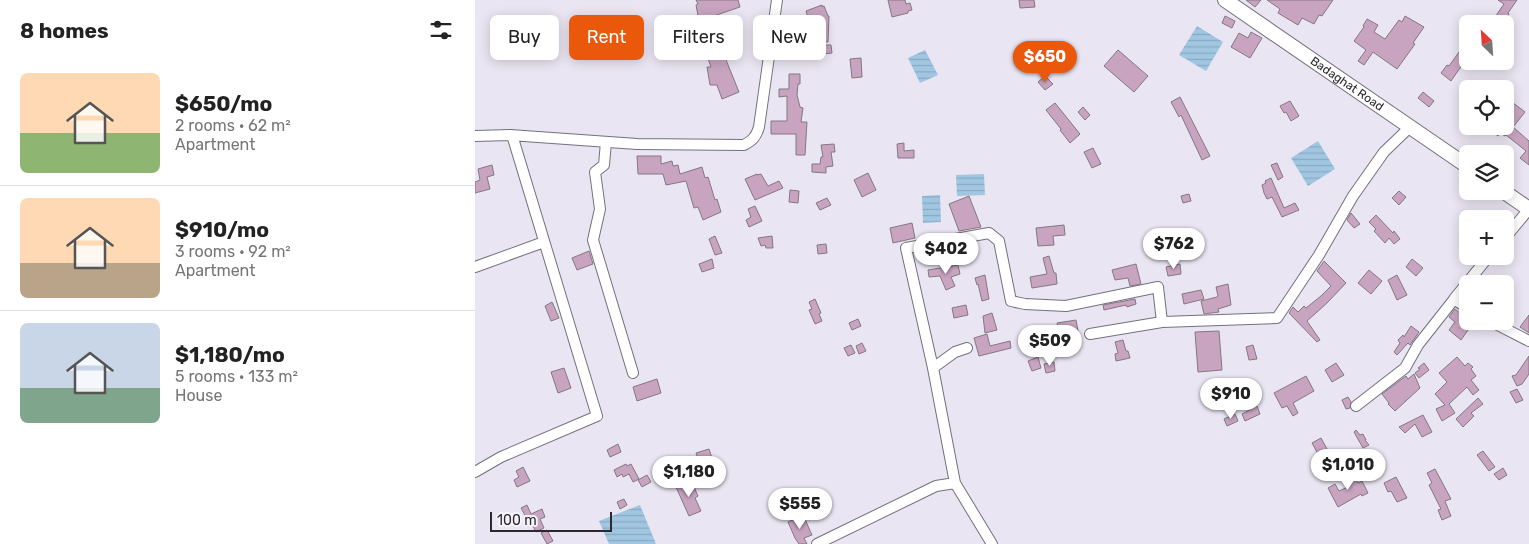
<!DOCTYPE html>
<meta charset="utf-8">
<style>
:root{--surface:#fff;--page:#f6f6f6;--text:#222;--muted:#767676;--line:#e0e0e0;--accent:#ea580c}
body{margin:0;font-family:Rubik,sans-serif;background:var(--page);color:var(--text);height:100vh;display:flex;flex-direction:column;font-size:19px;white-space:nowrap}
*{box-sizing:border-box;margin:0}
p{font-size:16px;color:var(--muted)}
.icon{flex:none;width:28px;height:28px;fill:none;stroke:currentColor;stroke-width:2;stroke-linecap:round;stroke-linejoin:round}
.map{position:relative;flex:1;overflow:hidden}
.details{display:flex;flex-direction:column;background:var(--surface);width:475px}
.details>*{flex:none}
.banner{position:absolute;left:15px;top:15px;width:475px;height:45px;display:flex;gap:10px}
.needle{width:32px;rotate:335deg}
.controls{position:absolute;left:984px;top:15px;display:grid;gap:10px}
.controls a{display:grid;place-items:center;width:55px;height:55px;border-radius:8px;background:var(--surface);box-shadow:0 2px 12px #0003;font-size:25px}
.scale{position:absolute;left:15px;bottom:12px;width:122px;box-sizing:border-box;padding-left:5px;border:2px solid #2b292e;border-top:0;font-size:14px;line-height:18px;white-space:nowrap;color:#2b292e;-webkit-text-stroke:4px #f7f3fd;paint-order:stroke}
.price{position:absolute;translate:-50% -42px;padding:0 11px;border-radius:18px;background:#fff;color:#222;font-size:16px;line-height:32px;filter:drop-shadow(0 1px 2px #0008)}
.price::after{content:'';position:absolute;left:50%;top:30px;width:15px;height:11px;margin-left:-8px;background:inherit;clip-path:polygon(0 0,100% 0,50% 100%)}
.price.current{background:var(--accent);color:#fff}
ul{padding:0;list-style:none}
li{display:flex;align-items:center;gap:15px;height:125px;padding:0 20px}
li+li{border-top:1px solid var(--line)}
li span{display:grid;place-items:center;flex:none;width:140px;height:100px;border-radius:8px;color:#555}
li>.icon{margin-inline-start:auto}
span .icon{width:60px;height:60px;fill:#fffc;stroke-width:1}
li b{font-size:21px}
h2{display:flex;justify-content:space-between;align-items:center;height:60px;padding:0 20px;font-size:21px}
.tag{padding:0 18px;border-radius:8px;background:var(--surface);box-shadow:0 2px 12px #0003;font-size:18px;line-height:45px}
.tag.current{background:var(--accent);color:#fff}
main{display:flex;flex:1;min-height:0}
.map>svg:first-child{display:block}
.water{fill:url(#water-rules)}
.building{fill:#c8a4c1;stroke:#837880}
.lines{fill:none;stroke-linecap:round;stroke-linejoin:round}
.minor-casing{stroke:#74707c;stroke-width:12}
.secondary-casing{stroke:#74707c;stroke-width:16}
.minor{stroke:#fff;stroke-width:10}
.secondary{stroke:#fff;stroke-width:14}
.labels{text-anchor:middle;stroke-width:4.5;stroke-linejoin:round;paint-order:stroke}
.street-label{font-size:12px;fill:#2b292e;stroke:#f7f3fd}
</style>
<main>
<section class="details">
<h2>8 homes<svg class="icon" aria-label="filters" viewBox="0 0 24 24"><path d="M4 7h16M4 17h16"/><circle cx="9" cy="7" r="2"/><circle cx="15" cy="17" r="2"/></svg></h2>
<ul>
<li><span style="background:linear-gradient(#ffd9b3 60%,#8fb573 0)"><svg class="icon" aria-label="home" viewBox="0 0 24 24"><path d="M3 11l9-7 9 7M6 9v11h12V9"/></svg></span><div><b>$650/mo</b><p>2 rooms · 62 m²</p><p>Apartment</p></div></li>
<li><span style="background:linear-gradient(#ffd9b3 65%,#b9a48a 0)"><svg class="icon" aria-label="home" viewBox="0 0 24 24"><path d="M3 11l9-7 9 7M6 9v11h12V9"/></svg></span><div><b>$910/mo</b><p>3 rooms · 92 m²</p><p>Apartment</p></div></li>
<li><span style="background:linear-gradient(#c9d6e8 65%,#7fa58c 0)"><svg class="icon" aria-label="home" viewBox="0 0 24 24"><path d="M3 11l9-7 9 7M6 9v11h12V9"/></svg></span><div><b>$1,180/mo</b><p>5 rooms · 133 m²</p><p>House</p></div></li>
</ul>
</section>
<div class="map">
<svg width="1054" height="544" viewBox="0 0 1054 544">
<defs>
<pattern id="water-rules" width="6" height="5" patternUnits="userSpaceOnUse" patternTransform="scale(1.25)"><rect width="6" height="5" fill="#a0c6e2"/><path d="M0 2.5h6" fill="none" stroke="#8aaac2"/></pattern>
</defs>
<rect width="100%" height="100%" fill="#eae5f2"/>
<!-- water -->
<path class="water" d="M722,26L748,42L731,71L704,55Z
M450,50L463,75L445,83L433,58Z
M843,141L860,169L833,186L816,158Z
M509,174L510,195L482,196L481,175Z
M465,195L466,222L448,223L447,196Z
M165,505L181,544H134L124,521Z"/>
<!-- building -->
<path class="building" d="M221,0H263L265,7L224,21L221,5L223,4Z
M413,0H430L431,4L435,3L437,10L433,11V13L417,17Z
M544,0H559L560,7L545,8Z
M771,0H786L780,7Z
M792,0H858L847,16L844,15L839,24L827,18L823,25L803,13L805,9Z
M1023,0H1042L1033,13L1034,14L1031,20L1027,22L1029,24H1012L1018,16L1020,17L1029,4Z
M347,5V7L349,6L353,16H354L353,42H345V33H337V25H335L331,11Z
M750,16L760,21L757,28L747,23Z
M930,16L949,27L938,43L940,44L922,69L898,52L889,65L883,61L891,50L879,41L889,27L888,26L892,19L903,25L899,32L910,39L924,20L927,22Z
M776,32L787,38L775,58L756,47L764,33L773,38Z
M992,41V58L976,81L966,73L972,65L974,66Z
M245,45L264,92L247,99L242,85H235L232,67H236L232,56L239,54L237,49Z
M348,45H356L357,53L348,54Z
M643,50L673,76L659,92L629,66Z
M386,58L387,77L377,78L375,59Z
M314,74H325V84H323L322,95L325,107L328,108L326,122H332L330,155H321V134H296V121H312V96L304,97V89H314Z
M570,76L578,84L570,90L563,82Z
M948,92L959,101L954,107L943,98Z
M705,97L735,156L727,160L706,115L704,117L696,102Z
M1033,99L1050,112L1038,127L1054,141V165L1045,158L1051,151L1031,135L1030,136L1025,133L1023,136L1015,130L1018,126H1030V103Z
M815,101L824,116L816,121L811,112L809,113L805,106Z
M580,103L605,134L595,143L585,130L586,129L571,110Z
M608,107L615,115L610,120L603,112Z
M429,143V151L439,150V158H423L422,144Z
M359,144L360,152H356L358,166L351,167V173L337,172V164H345L346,157H348L346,145Z
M618,148L626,164L617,168L609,152Z
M162,156H186V164L197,161L198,166L203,165L205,174L227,167L230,178L233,177L240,200L242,199L246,212L228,220L223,207L219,208L211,181L191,185L188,174H163Z
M802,163L808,177L803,180L796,165Z
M17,165L19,175L12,177L15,189L0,193V182L5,180L3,169Z
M393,173L401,190L387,197L379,180Z
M282,174V175L286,174L293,186L304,181L308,188L280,200L270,179Z
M796,178L809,208L820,203L824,210L807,217L797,197L792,199L789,193L787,185L791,183L790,181Z
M315,190L324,191L323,203L314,202Z
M924,191L931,197L924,205L917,198Z
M714,194L716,201L708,203L706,196Z
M494,196L506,227L484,231L474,204Z
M352,198L356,205L345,210L341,203Z
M280,206L287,221L274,227L271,220L276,217L273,209Z
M876,213L885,224L879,228L872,220Z
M901,215L918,233L919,231L925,239L919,244L914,238L910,243L899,231L901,229L894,222Z
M437,223L440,238L418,243L415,228Z
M589,225L590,235L578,236L579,245L563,246L561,228Z
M240,236L247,253L240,255L234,239Z
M297,236L298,248H291L290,245L286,246L283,238Z
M351,244L352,253L343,254L342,245Z
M114,251L118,264L102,270L97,258Z
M574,256L579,273H581L582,284L557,288L555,277L572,274L568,258Z
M237,259L239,268L227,272L224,264Z
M937,259L948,268L941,276L931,267Z
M849,261L871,283L852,303L832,321L845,340L842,342L814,313L818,307L823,312L829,306L831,308L846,296L856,286L842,271Z
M661,264L666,284L655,286L653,278L640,280L637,270Z
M705,264L706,274L693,276L691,267Z
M483,265L485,274L476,277L480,286L471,290L465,276L454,277L453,270Z
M894,270L907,281L896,294L883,283Z
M510,275L514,299L507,301L503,284L502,285L500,278Z
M922,275L932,295L922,300L913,280Z
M1006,276L1015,284H1000Z
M753,284L756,305L743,309L744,312L729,314L726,301L742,297L743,296L741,287Z
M726,290L729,299L709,304L707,294Z
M340,299L346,313L344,314L347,321L340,324L334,310L337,309L334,302Z
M660,299L661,304L652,307L651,305L629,310L628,305Z
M77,302L84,318L76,321L70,306Z
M491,305L493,315L479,318L477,308Z
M980,309L992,319V321H996L998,323L986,340L974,330L980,322L974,317Z
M517,313L522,330L510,333L508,316Z
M1054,315V333L1045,327Z
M383,319L386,326L377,330L374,323Z
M601,320L603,331H601L604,345L597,347L593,332L584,334L582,323Z
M936,326L944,332L935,345L933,343L922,355L919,352L925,343L923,340L928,335L929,337Z
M744,331L747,370L723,372L720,332Z
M512,334L515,346L535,341L536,348L504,356L499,338Z
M648,340L651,351H653L655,358L641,361L640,354L643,353L640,342Z
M387,343L391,351L384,354L381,346Z
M376,345L380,353L373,356L369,348Z
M778,345L782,359L774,360L771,347Z
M1054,356V374L1047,384L1042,386L1037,376L1041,375Z
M563,357L566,368L557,371L553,361Z
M982,357L990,366L993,363L998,367L996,369L1001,376L996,380L1004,390L998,395L992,387L974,404L980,413L967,421L961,409L970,405L960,394L972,382L964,373Z
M579,362L580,371L571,373L569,364Z
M861,363L869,375L857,382L850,370Z
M949,363L954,370L944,378L940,373L945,369L943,368Z
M89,368L96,388L83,393L76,372Z
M939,374L945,388L920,411L913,404L914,403L907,394L931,376L933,379Z
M831,376L839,391L818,403L823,413L818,416L812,406L807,408L799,393Z
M182,379L186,393L162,401L158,387Z
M1042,389L1048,400L1041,403L1035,392Z
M873,397L876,402L875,408L871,409L867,400Z
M1003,398L1008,404L996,413L999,416L988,427L981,419Z
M782,406L785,414L770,421L767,414Z
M760,414L763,421L752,426L749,419Z
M948,415L957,432L947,437L940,424L930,433L924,427Z
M881,430L885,435L888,434L891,440H890L894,445L888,448L879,432Z
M846,438L852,449L843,454L837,443Z
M143,444L146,452L135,457L132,450Z
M234,449L238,461L225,466L221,453Z
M1008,451L1020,467L1014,471L1002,455Z
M151,464L152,466L156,464L164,479L158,482L154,474L148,477L147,474L142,477L139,470Z
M48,467L55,481L42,487L39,480L44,477L41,471Z
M1028,468L1032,475L1024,480L1019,474Z
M960,469L976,499L970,501L976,516L967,520L963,510L966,509L954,485L957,483L952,473Z
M877,472L883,483L887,481L893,493L887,496L886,494L863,507L853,488L860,484L864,491L875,486L870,476Z
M172,475L176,482L167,487L163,480Z
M921,477L932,498L922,502L916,491L913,492L909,483Z
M208,480L213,489L219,487L223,496L220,498L226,511L214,516L201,487L204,486L202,482Z
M149,499L152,505L145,509L142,502Z
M52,505L56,514L67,509L70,517L65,519L69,528L61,532L57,524L53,526L49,518L51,517L46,508Z
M328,515L337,535L329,538L332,544H324L320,538L313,522Z
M72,530L78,541L72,544L66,533Z"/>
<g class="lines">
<!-- minor casing -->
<g class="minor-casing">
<path id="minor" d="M0,136L35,135L162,144L269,145C278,140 281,137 284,127L302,0
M131,142L129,165L120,172L125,209L118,240L158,373
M1030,238L1054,209
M0,267L69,242
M992,308L979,299L1014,256
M1015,321L1054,341
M615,334L687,322L802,318L844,255L878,196L909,152L935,127
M458,368L431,248L514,233L524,241L536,301L550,304L591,306L683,287L687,322
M881,406L930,368L943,345L980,298
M0,472L26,457L122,416L37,135
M480,483L517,544
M342,544L461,486L480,483L458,368L480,352L492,348"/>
</g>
<!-- secondary casing -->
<g class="secondary-casing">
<g id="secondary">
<path id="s1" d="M750,0L992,166"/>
<path d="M1028,191L1054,209"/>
</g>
</g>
<!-- minor -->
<use href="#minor" class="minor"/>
<!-- secondary -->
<use href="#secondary" class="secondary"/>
</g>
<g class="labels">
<!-- street labels -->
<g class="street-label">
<text dy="4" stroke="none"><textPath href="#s1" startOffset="148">Badaghat Road</textPath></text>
</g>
</g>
</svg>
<div class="controls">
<a><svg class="needle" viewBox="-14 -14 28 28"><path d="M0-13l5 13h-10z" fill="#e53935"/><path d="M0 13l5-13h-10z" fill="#767676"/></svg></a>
<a><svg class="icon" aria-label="locate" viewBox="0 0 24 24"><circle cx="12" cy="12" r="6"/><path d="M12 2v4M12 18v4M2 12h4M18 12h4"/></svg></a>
<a><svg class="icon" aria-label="layers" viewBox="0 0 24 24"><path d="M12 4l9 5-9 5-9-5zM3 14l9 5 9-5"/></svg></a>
<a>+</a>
<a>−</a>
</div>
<div class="scale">100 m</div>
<b class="price current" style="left:570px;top:83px">$650</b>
<b class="price" style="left:699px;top:270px">$762</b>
<b class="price" style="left:471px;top:275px">$402</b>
<b class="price" style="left:575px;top:367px">$509</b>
<b class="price" style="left:756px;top:420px">$910</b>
<b class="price" style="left:873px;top:491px">$1,010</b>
<b class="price" style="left:214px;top:498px">$1,180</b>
<b class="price" style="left:325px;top:530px">$555</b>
<div class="banner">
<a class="tag">Buy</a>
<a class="tag current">Rent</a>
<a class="tag">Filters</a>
<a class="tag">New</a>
</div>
</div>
</main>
